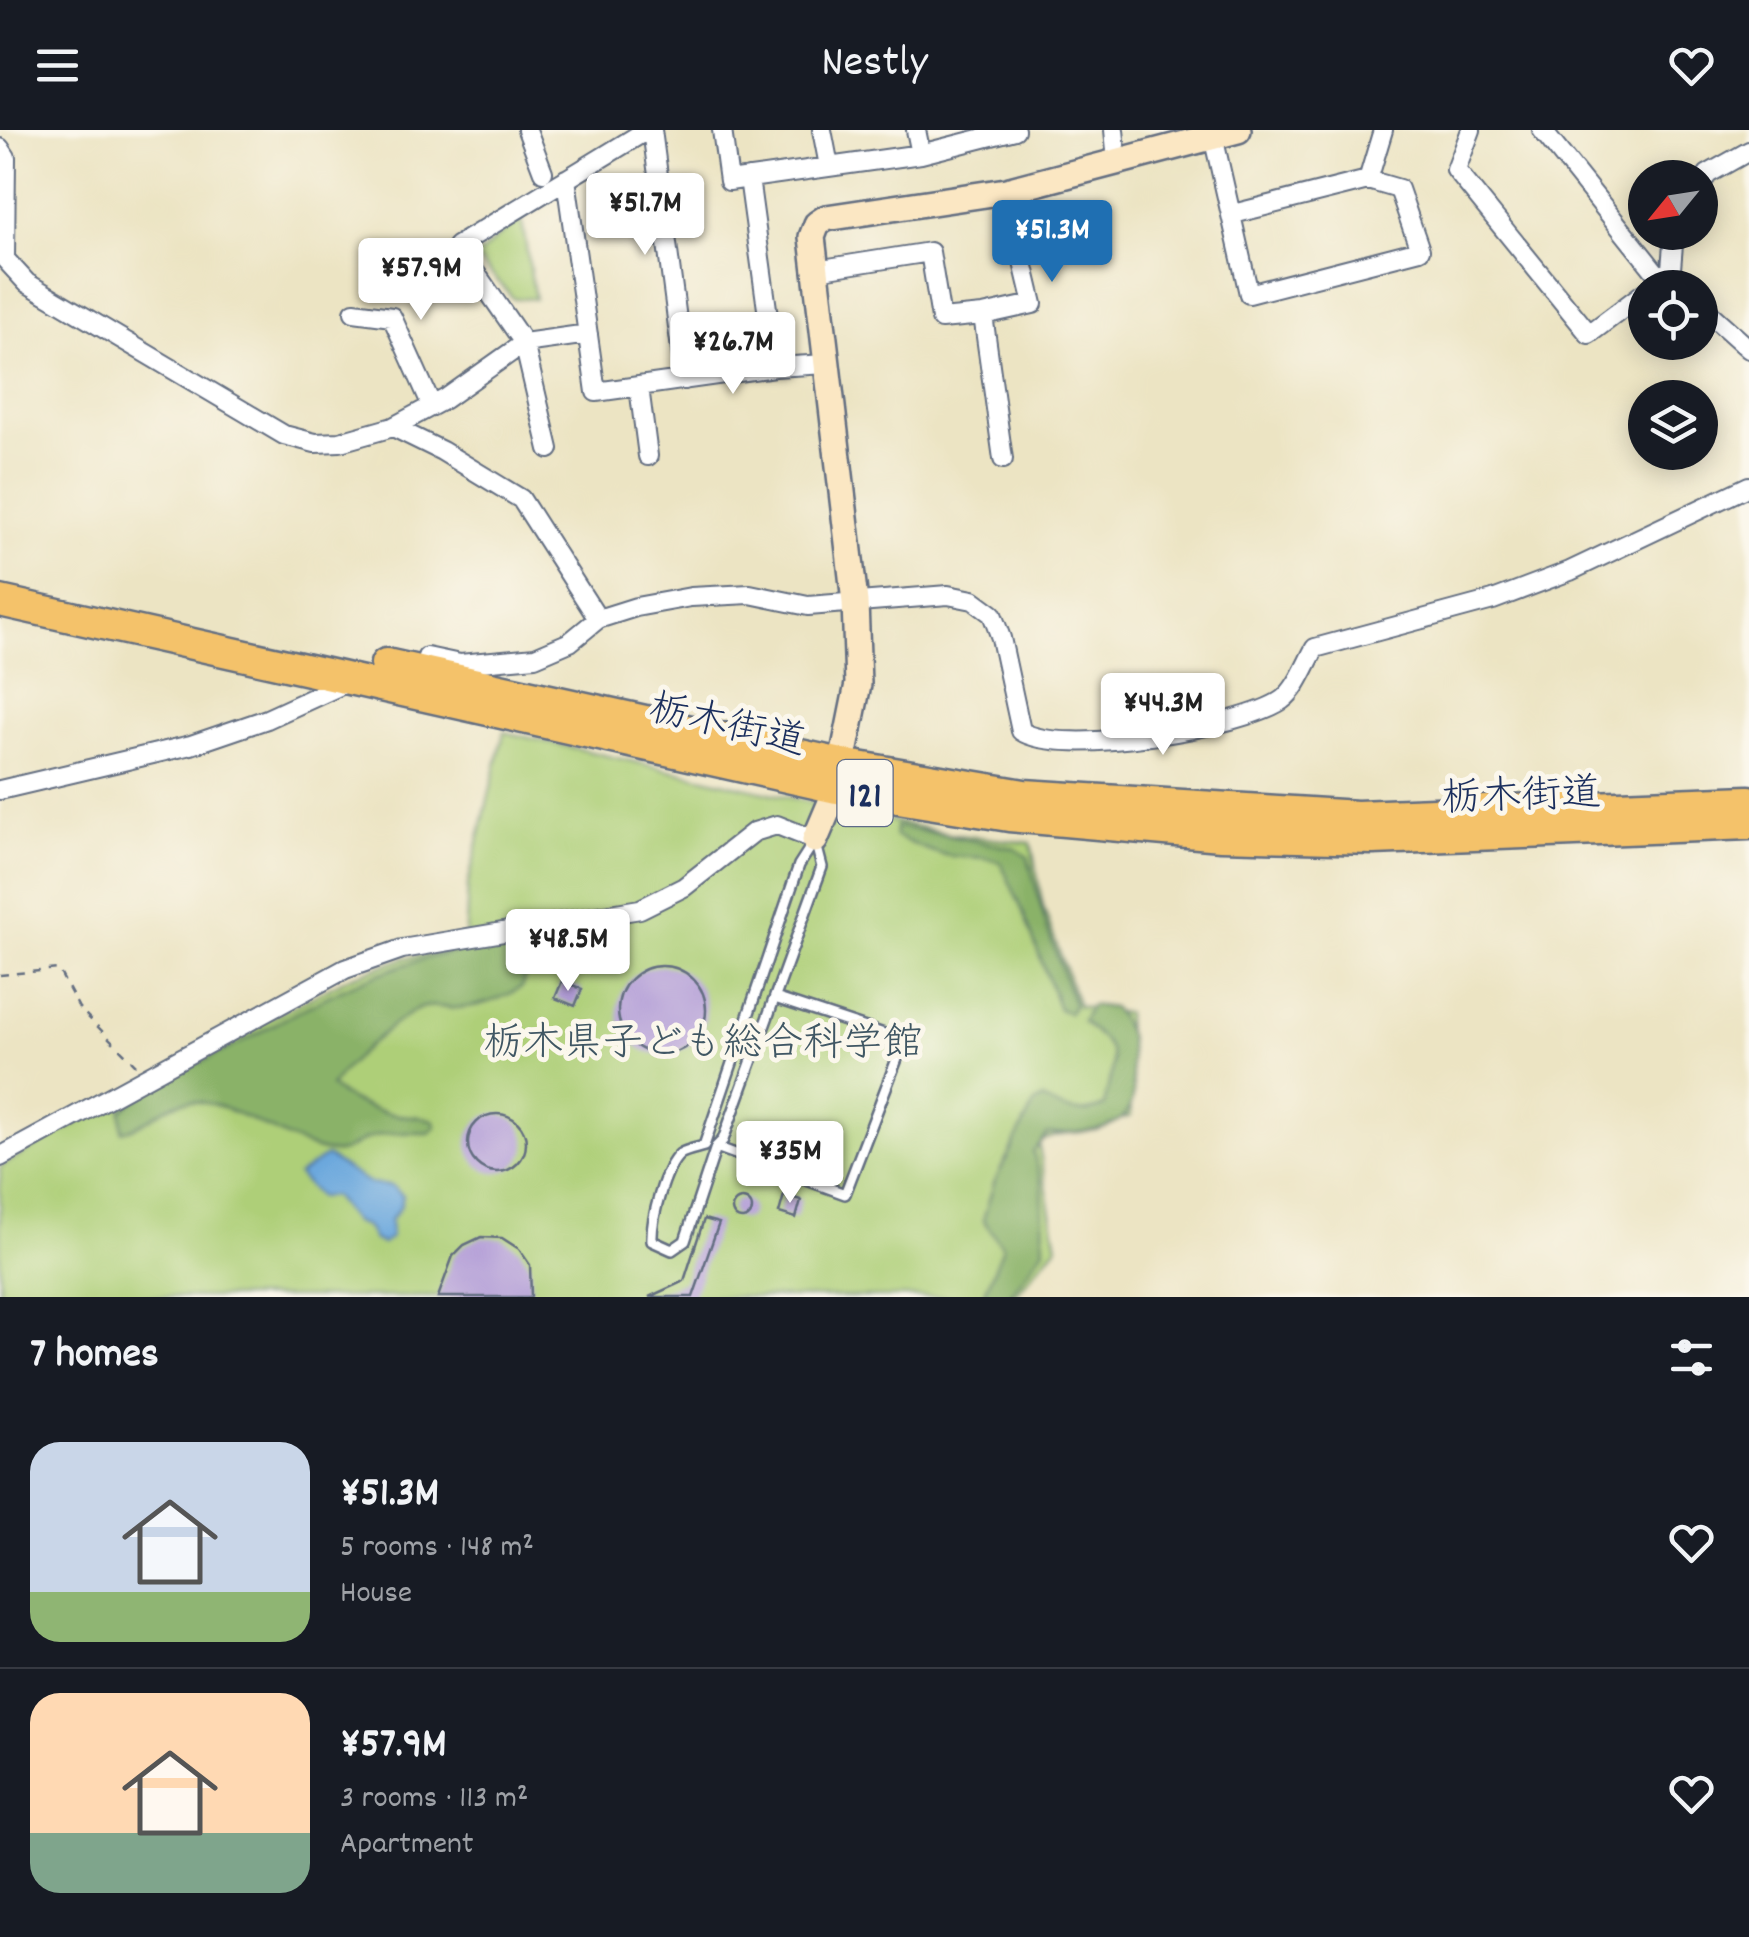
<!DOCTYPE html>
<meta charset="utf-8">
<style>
:root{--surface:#171b24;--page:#242831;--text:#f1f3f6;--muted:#9ea1a6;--line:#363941;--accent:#1f6fb2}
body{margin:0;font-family:Dekko,"Klee One",sans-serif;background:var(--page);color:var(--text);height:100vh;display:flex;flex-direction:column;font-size:38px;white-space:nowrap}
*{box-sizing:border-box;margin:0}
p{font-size:32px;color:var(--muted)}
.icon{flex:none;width:55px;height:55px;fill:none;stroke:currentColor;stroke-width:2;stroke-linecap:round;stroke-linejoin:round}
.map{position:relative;height:1167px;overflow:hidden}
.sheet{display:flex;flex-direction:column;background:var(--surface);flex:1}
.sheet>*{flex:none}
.needle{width:65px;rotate:240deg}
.controls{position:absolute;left:1628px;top:30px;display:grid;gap:20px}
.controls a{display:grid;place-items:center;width:90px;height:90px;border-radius:50%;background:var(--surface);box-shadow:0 5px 25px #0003;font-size:50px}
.price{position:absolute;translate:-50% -85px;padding:0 22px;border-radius:10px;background:#fff;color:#222;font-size:32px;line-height:65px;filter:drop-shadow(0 2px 5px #0008)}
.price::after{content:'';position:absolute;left:50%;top:60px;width:30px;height:22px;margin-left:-15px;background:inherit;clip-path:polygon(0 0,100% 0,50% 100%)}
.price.selected{background:var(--accent);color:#fff}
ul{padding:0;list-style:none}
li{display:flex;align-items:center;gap:30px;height:250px;padding:0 30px}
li+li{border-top:2px solid var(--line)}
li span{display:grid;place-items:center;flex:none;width:280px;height:200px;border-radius:30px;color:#555}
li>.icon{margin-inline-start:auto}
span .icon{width:120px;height:120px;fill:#fffc;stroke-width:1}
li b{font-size:42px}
h2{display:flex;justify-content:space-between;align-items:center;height:120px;padding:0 30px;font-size:42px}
header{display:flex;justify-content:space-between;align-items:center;height:130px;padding:0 30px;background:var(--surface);font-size:45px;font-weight:600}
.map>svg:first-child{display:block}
.green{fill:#aecf78;stroke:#647f6b;stroke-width:2.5}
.forest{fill:#8ab268;stroke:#527063;stroke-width:2.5}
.water{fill:#6ca8dd;stroke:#446c9e;stroke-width:2.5}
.building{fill:#af99d6}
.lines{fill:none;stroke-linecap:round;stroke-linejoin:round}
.lane-casing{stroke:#646e81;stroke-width:14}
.street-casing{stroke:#646e81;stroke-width:22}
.secondary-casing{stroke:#646e81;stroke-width:30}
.highway-casing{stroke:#646e81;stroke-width:35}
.path{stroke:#646e81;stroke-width:2.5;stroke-dasharray:8 8;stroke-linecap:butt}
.lane{stroke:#fff;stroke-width:9}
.street{stroke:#fff;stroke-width:18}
.secondary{stroke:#fbe7c3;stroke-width:25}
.highway{stroke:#f4c26a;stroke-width:30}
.labels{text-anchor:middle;stroke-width:10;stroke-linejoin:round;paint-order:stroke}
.shield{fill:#fbf7ec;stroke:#5e6b89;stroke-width:2.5}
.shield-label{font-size:38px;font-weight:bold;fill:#1b2f5e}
.street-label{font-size:40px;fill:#1b2f5e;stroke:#fbf7ec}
.park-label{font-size:40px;fill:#405764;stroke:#fbf7ec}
</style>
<header><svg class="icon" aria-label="menu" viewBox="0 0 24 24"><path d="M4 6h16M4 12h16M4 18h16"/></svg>Nestly<svg class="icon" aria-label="heart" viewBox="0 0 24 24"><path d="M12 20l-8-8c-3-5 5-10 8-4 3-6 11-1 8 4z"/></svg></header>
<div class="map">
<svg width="1749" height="1167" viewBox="0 0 1749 1167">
<rect width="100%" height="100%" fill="#fbf7ec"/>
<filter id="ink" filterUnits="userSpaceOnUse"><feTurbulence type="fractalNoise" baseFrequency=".01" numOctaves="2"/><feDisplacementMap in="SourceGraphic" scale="20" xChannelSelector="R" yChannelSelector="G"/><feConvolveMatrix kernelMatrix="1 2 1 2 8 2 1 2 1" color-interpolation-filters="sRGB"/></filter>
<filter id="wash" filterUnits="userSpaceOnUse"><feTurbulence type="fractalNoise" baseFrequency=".0048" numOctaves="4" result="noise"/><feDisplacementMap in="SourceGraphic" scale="40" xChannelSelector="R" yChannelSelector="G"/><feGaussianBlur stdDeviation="2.25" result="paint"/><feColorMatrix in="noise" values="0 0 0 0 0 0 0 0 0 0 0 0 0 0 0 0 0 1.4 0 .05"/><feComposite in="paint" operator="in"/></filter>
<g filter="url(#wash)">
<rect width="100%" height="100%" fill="#ece4c3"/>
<!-- green -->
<path class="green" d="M521,86L535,169L513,168L476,127Z
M504,602L949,704L1031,713L1043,776L1078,876L1126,883L1131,986L1038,1011L1057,1116L1014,1167H0V1037L180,935L350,847L405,828L465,817L468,754Z"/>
<!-- forest -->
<path class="forest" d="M896,696L1014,718L1028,727L1045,792L1074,875L1069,883L1059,879L1024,784L1001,733C986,725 967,728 951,726C931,723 913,714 895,706Z
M498,816L508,821L524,822L529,829L522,857C502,869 480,877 456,878C446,879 435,875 425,877C401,882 345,936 331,956C347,971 370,979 392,984C406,987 419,985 433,990L436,997L429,1003C408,1003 387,1001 367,1009C358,1012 348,1021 339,1022C302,1026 241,974 192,971C166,970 149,996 122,1001L121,980C142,966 163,950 186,939C205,930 223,922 242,912C325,866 401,823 498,816Z
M1091,875L1113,878C1130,900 1130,908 1131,936C1132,946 1134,957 1133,967C1129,1004 1075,1003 1047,1004L1033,1021L1042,1054L1044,1119L1009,1167H983L1003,1117L983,1090L994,1053L1034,974L1043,969C1064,981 1081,987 1104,976C1114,926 1123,925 1082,891Z"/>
<!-- water -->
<path class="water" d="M326,1026L371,1054L392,1056L403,1066L400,1078L390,1090L391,1107L383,1114L374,1110L366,1096L354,1092L333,1066L319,1067L298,1045Z"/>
<g id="blocks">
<!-- building -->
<path class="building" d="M618 880a44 44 0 1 1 88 0a44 44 0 1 1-88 0Z
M562,851L582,859L575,876L555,868Z
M468 1013a29 29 0 1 1 58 0a29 29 0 1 1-58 0Z
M784,1065L801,1070L796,1088L779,1083Z
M732 1079a10 10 0 1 1 20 0a10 10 0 1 1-20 0Z
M704,1089L719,1093L693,1167H649L684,1151Z
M481,1107L502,1108L519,1119L530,1135L531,1167H438L453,1126L464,1115Z"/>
</g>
</g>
<g filter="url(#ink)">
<use href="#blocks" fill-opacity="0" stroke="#646e81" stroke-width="2.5"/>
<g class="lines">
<!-- lane casing -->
<g class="lane-casing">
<path id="lane" d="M815,710L822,737L723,1010L716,1017L685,1111L672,1120L652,1111C651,1090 664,1038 680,1024C686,1020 698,1018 704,1016L799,735Z
M716,1017L845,1064L897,929L890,906L775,868"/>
</g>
<!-- street casing -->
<g class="street-casing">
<path id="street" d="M527,0L543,42
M652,0L685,250
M722,0L729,51L921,24L1015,0
M822,0L829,36
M916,0L921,24
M1114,0L1117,30
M1471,0L1456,40L1589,204L1645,162
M1542,0L1661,149
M1213,6L1249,164L1420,120L1399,59L1368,50L1233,84
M0,18L6,27L5,129L27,153L284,305L315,313L340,312L393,297L445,269L524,213L588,204
M749,48L775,237
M566,49L596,262L775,237L827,234
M1368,50L1383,0
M1700,55L1708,44L1749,21
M816,140L930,122L941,189L983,185L1033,174L1006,61
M1655,154L1671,139L1674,102
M1700,175L1749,219
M354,182L392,187L432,276
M983,185L1003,329
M639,257L648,326
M393,297L442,321L521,369L598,489
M549,319L524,213L457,116L647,0
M427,527L460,534L535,527L570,512L598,489L636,477L691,467L750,464L808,476L948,465L973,470L992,484L1001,508L1021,601C1061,628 1243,597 1282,570C1297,559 1306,534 1315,518L1493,470L1570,441L1749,356
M0,660L191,615L267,589L352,550
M0,1027L345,839L402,819L640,779L684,757L754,702L777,695L815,710"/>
</g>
<!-- secondary casing -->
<g class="secondary-casing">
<path id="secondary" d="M815,710L837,658L858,554L855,472L812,107L817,94L826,88L1006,61L1238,0"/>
</g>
<!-- highway casing -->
<g class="highway-casing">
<path id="highway" d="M0,471L837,658L1009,686L1221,705L1373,709L1749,694
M386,534L841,634L1024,665L1357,686L1749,671"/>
</g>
<!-- path -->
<path class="path" d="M0,845L58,839L79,878L136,935"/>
<!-- lane -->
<use href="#lane" class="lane"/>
<!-- street -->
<use href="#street" class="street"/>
<!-- secondary -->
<use href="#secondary" class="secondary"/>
<!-- highway -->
<use href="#highway" class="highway"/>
</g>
</g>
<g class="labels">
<!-- shield labels -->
<rect class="shield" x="837.5" y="630" width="55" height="66" rx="8"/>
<g class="shield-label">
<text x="865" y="676">121</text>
</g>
<!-- street labels -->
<g class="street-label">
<text transform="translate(728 592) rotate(13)" y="14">栃木街道</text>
<text transform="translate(1521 663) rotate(-2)" y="14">栃木街道</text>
</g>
<!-- park labels -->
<g class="park-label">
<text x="703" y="924">栃木県子ども総合科学館</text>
</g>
</g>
</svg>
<div class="controls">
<a><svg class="needle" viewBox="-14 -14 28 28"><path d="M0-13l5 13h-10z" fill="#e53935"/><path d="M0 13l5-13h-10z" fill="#9ea1a6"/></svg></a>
<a><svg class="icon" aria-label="locate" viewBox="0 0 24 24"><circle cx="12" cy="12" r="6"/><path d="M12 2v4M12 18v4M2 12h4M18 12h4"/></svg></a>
<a><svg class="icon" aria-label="layers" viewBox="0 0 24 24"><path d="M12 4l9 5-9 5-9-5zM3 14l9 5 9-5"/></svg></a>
</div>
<b class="price" style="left:645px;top:128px">¥51.7M</b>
<b class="price selected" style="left:1052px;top:155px">¥51.3M</b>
<b class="price" style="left:421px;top:193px">¥57.9M</b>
<b class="price" style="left:733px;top:267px">¥26.7M</b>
<b class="price" style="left:1163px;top:628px">¥44.3M</b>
<b class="price" style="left:568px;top:864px">¥48.5M</b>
<b class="price" style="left:790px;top:1076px">¥35M</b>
</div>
<section class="sheet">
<h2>7 homes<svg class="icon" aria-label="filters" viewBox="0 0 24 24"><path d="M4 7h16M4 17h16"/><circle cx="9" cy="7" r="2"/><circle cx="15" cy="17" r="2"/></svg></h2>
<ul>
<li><span style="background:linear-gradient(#c9d6e8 75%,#8fb573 0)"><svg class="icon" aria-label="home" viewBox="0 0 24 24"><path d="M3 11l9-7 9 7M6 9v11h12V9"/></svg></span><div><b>¥51.3M</b><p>5 rooms · 148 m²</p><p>House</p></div><svg class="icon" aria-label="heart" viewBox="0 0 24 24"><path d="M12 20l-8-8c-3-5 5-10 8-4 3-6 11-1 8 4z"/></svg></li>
<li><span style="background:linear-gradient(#ffd9b3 70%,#7fa58c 0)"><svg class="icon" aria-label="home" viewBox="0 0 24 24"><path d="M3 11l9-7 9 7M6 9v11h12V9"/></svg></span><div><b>¥57.9M</b><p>3 rooms · 113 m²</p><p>Apartment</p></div><svg class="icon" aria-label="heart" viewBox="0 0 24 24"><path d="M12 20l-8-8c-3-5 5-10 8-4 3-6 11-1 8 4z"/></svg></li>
</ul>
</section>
